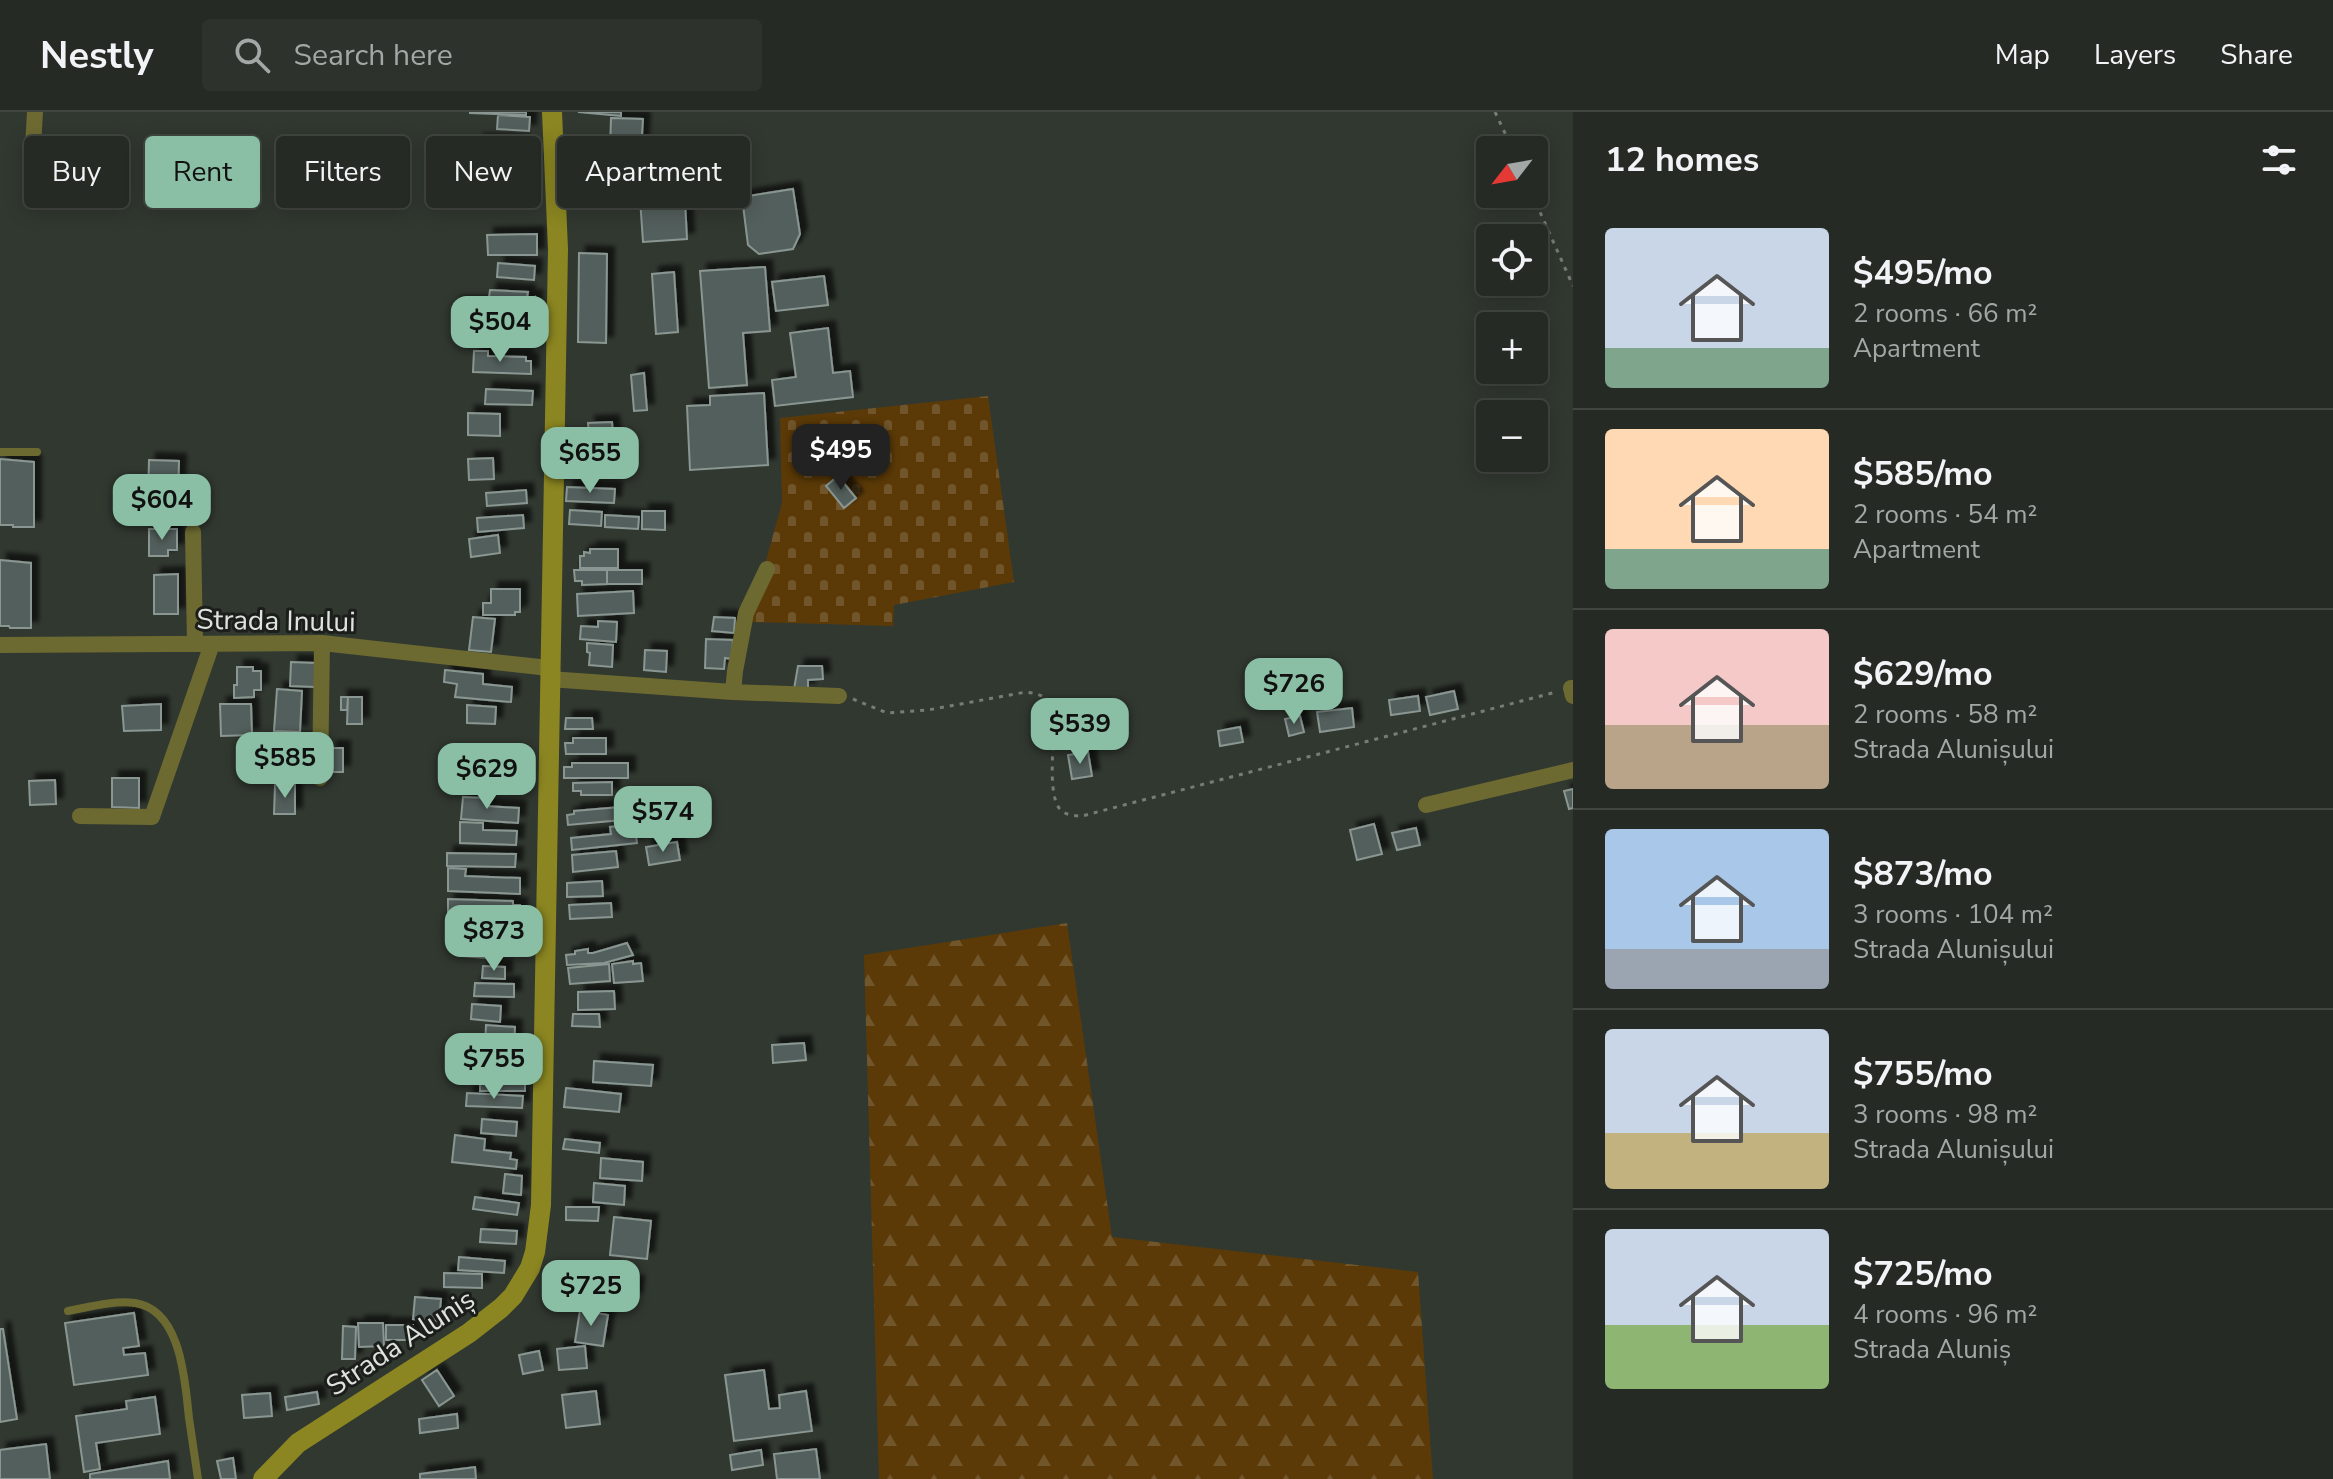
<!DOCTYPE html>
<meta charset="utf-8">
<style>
:root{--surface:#252a24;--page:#2d322c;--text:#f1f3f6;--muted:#a3a7a6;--line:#424641;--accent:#8abfa5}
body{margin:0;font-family:"Nunito Sans",sans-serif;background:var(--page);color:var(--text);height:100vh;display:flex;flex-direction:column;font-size:30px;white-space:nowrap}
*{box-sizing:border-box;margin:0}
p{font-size:26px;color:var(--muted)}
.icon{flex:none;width:44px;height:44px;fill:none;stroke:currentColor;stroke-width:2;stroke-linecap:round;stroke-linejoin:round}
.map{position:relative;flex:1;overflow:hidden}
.side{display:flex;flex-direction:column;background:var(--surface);width:760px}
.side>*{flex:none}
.banner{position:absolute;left:24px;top:24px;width:760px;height:72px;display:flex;gap:16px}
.needle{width:52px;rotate:239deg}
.fabs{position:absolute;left:1476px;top:24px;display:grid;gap:16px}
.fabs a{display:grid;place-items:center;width:72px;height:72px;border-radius:8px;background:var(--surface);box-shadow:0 4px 20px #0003,0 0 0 2px var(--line);font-size:40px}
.price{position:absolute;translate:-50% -68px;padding:0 18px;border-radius:16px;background:var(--accent);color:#111;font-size:26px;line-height:52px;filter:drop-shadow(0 2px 4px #0008)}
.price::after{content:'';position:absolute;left:50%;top:48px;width:24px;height:18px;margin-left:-12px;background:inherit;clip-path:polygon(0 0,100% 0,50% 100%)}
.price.selected{background:#222;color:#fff}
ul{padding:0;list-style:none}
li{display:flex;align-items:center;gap:24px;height:200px;padding:0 32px}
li+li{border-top:2px solid var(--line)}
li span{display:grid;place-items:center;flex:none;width:224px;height:160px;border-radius:8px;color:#555}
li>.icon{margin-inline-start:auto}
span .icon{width:96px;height:96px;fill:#fffc;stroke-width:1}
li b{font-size:34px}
h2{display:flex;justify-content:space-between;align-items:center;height:96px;padding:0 32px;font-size:34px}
.tag{padding:0 28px;border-radius:8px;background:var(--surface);box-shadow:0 4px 20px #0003,0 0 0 2px var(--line);font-size:28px;line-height:72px}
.tag.selected{background:var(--accent);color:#111}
header{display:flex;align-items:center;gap:48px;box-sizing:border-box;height:112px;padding:0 40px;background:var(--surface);border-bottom:2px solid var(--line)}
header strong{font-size:38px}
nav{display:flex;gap:44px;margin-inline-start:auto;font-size:28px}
.search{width:560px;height:72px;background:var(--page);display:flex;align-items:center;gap:20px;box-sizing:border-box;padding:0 28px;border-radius:8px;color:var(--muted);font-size:30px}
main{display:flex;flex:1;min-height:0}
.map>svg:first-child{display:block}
.forest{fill:url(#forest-firs)}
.cemetery{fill:url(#cemetery-stones)}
.building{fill:#535f5b;stroke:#899692;stroke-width:2;filter:url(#shadow)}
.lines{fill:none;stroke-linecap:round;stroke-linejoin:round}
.path{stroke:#777d76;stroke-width:3;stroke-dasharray:4 6;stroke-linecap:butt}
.service{stroke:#6d6a31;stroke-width:8}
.minor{stroke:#6d6a31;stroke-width:16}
.secondary{stroke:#8b8621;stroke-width:20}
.labels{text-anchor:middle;stroke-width:6;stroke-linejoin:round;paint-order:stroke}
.street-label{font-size:28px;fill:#dfe3de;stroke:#1b1e1b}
</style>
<header>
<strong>Nestly</strong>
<div class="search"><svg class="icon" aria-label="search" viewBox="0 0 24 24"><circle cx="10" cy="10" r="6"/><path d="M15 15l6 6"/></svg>Search here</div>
<nav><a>Map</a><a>Layers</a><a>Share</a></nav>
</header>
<main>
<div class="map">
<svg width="1573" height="1367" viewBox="0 0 1573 1367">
<defs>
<pattern id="forest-firs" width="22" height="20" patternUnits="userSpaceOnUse" patternTransform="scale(2)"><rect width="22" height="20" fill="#5b3a07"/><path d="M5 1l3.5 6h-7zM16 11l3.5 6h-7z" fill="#72562b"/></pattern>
<pattern id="cemetery-stones" width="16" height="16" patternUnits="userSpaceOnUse" patternTransform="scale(2)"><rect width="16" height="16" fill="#5b3a07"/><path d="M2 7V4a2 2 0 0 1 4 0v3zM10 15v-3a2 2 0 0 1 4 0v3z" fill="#72562b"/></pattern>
<filter id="shadow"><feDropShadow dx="7" dy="-7" stdDeviation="2" flood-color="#0009"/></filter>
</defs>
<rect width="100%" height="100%" fill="#313830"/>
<!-- forest -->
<path class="forest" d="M1067,811L1112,1125L1418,1160L1433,1367H879L864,843Z"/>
<!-- cemetery -->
<path class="cemetery" d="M988,284L1014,470L894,493L893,514L749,510L782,391L780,306Z"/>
<!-- building -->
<path class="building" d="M470,0H526V3L470,1Z
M578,0H621V4Z
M498,3L530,5L529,19L497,17Z
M611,6L643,7L641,39L610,37Z
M477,29L522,30L521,41H534V54L476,53Z
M611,58V70L577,71V59Z
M525,62L526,87L477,88L476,64Z
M684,70L687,127L643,130L639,72Z
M793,77L800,122L793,137L759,142L748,133L742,85Z
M537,122V143H488L487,123Z
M579,141L607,142L606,231L578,230Z
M498,151L535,154L534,168L497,165Z
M765,155L770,219L743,221L747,273L709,276L700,159Z
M674,160L678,220L656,222L652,162Z
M824,164L828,193L776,199L772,170Z
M490,178L528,180L527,186L535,185V195L488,192Z
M454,192H483V221H464V206H454Z
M828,216L833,261L850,259L853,285L775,294L772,268L796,265L790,221Z
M474,239H488V244L526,245V249H531V262L473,260Z
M644,261L647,298L634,299L631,263Z
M486,277L533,279L532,293L485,292Z
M764,281L768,353L690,358L687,294L710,293V284Z
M468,301L500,302V324L468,323Z
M612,310L614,336L590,337L588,311Z
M610,339V357L586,358L587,340Z
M493,346L494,367L469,368L468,347Z
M0,347L34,350V415H13V413H0Z
M149,348L179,349L178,387L148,386Z
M838,364L856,386L844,396L826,374Z
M567,375L615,377L614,391L566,389Z
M526,378L527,391L487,394L486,381Z
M570,398L602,400L601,414L569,412Z
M642,399H665V418L642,417Z
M523,403L524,416L478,420L477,406Z
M605,403L639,405L638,417L605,415Z
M149,417H177V438H168V444H149Z
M498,423L500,441L471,445L469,427Z
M590,437H618V456H580V444H584V440L590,441Z
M0,448L31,451V516H10L9,514H0Z
M574,458H607V472L582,473V469H575Z
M607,458H642V472H607Z
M178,462V502H154V463Z
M491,477H520V500H515V503H483V491H491Z
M633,479L634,501L578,504L577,482Z
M473,505L495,507L491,540L469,538Z
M714,505L735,506L734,521L712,519Z
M598,509L617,510L616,530L580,527L581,514L598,515Z
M706,527L733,528L732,547L725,546L724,557L705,556Z
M587,531L613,533L612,555L589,553L590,541L587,540Z
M645,538L667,539L666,560L644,558Z
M291,550L315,551V575L290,574Z
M798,554H822L823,567L808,568V578L794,577Z
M237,555H253V559H261V578H254V585L234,586V573H237Z
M445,558L483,562V572L512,575L511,590L455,585L457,572L444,570Z
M277,577L302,579L300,620L274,619Z
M1454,579L1458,597L1430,603L1426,585Z
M1418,584L1420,599L1391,603L1389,588Z
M341,585H348L347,598H341Z
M348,585H362V612H347Z
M161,592V618L124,619L122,594Z
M220,592H251L252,623L221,624Z
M467,593L496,595L495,612L467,611Z
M1352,596L1354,615L1320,620L1317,600Z
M1300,604L1304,620L1289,624L1285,607Z
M566,606H592L593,617H565Z
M1240,615L1243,630L1220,634L1218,619Z
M573,626H606V642H566L565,631H573Z
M288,628H304L305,660L289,659Z
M330,636H343V660H330Z
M1088,640L1092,664L1072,667L1068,643Z
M473,643L507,647L506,662L471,658Z
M572,651H628V666H564V655H572Z
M112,666H139V696L112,695Z
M55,668L56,692L30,693L29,669Z
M612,670V683H581V679H573V671Z
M275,673H295V702H274Z
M1573,677V696L1569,697L1564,679Z
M463,685L487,686L486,694L519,696L518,711L461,707Z
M620,695L622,708L568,713L567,703L574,702V699Z
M460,710L483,711V718L517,719L516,733L460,731Z
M1374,712L1382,742L1357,748L1350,718Z
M628,713L629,718L635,717L637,731L572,738L571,726L611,722L610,715Z
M1416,716L1420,733L1397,738L1392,721Z
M677,730L680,748L649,753L646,735Z
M616,739L618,755L573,760L572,743Z
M447,741L516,742L515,755L447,754Z
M448,756L466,757L465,764L520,766V782L448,779Z
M602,769L603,784L567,785V771Z
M448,787L513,789V793H520V803L467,802V804H448Z
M611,791L612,805L570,807L569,793Z
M472,804L519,805V818H482V820H472Z
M464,821L488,823L486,846L463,844Z
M627,831L633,843L604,851L567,853L566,843L575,842V839L588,837V841H593Z
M633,849V852L641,851L643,869L614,871L612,852Z
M609,852L610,869L570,872L568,856Z
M483,854L505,855V867L482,866Z
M475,871L514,872V885L474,884Z
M614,879L615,897L578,898V880Z
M472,892L501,894L500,910L471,907Z
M573,902H599L600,915L572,914Z
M486,913L515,915L514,933L485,931Z
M804,931L806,948L773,951L772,933Z
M460,946L486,947V951L522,953L521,966L459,963Z
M594,949L653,953L651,974L593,970Z
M480,966L525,968V979H480Z
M566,976L621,982L619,1000L564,995Z
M467,981L523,984L522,996L466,994Z
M482,1007L517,1010L516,1024L481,1021Z
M455,1023L485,1027L484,1038L511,1041L510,1047L517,1048L516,1057L452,1050Z
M565,1027L600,1031L599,1041L563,1037Z
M601,1046L643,1050L642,1069L600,1066Z
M505,1062L522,1064L521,1083L503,1081Z
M594,1071L625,1074L624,1093L593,1090Z
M475,1085L519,1091L517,1103L473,1097Z
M566,1095H599L598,1109L566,1108Z
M614,1105L651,1109L647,1147L610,1143Z
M481,1117L517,1119L516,1132L480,1130Z
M459,1145L505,1149L504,1161L458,1158Z
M444,1161L482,1162V1176L444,1175Z
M604,1168L630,1171L628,1196L602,1194Z
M546,1171L598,1179L595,1195L543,1187Z
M630,1171H637L635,1187L629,1186Z
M415,1185L441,1187L439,1209L413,1207Z
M580,1198L608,1203L603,1234L575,1230Z
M134,1201L139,1234L123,1236L124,1243L145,1241L148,1263L74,1273L65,1211Z
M358,1211H383L384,1234L359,1235Z
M386,1213H413V1228H386Z
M343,1214L356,1215L355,1247H342Z
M0,1217H3L17,1307L0,1310Z
M585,1234L587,1256L559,1258L557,1237Z
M539,1239L543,1258L523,1262L519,1243Z
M437,1258L454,1284L439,1294L422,1268Z
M764,1258L769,1297L780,1296L779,1283L806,1279L812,1319L734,1329L725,1263Z
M596,1279L600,1312L566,1316L562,1283Z
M317,1280L319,1292L287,1298L285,1285Z
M270,1281L272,1304L244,1306L242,1283Z
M155,1285L160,1322L96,1331L100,1357L84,1360L76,1304L127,1297L126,1289Z
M457,1302L458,1316L420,1321L419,1307Z
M46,1332L50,1367H0V1338Z
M816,1337L820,1367H777L774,1342Z
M761,1338L763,1353L732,1358L730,1343Z
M233,1346L236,1367H221L217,1349Z
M168,1349L170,1367H90V1362Z
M475,1355L476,1367H420V1362Z"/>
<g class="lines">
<!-- path -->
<path class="path" d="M1495,0L1513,38
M1532,82L1573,174
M853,587L887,601L928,598L1026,580C1039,582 1047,584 1054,595C1056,619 1046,677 1059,696C1064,703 1074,704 1082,704L1556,580"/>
<!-- service -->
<path class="service" d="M0,340H37
M68,1199C89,1195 114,1188 135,1191C182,1198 185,1271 189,1306C192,1326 195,1347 198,1367"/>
<!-- minor -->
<path class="minor" d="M32,53L35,0
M193,420L195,532
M0,533L322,531L549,556
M549,567L733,580L839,584
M1573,576H1571L1573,584
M733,580L735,559L746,501L767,457
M320,666L322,531
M1426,693L1573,658
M80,704L152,705L212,532"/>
<!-- secondary -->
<path class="secondary" d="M263,1367L298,1331L469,1221L501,1196L513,1184L530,1156L535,1140L541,1093L558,137L552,0"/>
</g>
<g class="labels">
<!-- street labels -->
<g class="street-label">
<text transform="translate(276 508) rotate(1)" y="10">Strada Inului</text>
<text transform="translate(400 1230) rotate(-33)" y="10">Strada Aluniș</text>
</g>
</g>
</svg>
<div class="fabs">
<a><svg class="needle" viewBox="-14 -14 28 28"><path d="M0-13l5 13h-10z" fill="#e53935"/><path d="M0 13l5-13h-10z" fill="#a3a7a6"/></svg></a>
<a><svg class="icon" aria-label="locate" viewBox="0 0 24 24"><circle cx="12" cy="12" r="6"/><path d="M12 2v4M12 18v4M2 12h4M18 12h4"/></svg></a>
<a>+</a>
<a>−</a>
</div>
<b class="price" style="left:500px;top:252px">$504</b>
<b class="price selected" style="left:841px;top:380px">$495</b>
<b class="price" style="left:590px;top:383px">$655</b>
<b class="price" style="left:162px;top:430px">$604</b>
<b class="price" style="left:1294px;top:614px">$726</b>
<b class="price" style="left:1080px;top:654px">$539</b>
<b class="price" style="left:285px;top:688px">$585</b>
<b class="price" style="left:487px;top:699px">$629</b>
<b class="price" style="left:663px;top:742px">$574</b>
<b class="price" style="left:494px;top:861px">$873</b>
<b class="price" style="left:494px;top:989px">$755</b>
<b class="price" style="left:591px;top:1216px">$725</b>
<div class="banner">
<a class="tag">Buy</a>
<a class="tag selected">Rent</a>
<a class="tag">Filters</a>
<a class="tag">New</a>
<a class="tag">Apartment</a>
</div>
</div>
<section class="side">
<h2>12 homes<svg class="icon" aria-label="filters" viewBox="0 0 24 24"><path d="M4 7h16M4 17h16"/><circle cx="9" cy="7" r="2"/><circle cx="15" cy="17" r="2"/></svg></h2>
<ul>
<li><span style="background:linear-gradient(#c9d6e8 75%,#7fa58c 0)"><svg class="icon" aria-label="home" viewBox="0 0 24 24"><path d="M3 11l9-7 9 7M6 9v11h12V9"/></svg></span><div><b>$495/mo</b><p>2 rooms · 66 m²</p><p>Apartment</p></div></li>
<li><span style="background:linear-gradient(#ffd9b3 75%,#7fa58c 0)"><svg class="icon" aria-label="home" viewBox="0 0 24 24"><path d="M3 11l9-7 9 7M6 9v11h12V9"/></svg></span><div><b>$585/mo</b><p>2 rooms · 54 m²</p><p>Apartment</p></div></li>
<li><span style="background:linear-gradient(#f6c9c9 60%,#b9a48a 0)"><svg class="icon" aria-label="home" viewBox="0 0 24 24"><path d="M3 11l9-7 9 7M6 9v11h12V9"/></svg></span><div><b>$629/mo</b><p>2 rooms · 58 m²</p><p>Strada Alunișului</p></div></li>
<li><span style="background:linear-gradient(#a9c7e8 75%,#9aa5b1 0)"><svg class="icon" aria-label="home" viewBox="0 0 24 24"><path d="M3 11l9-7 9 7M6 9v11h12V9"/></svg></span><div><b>$873/mo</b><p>3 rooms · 104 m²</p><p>Strada Alunișului</p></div></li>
<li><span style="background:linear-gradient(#c9d6e8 65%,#c2b280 0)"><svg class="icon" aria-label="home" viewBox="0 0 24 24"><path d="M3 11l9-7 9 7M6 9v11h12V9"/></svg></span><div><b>$755/mo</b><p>3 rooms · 98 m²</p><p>Strada Alunișului</p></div></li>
<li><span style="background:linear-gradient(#c9d6e8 60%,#8fb573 0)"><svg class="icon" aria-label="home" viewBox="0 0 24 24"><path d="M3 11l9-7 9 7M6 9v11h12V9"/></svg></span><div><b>$725/mo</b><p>4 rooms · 96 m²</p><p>Strada Aluniș</p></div></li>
</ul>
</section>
</main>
